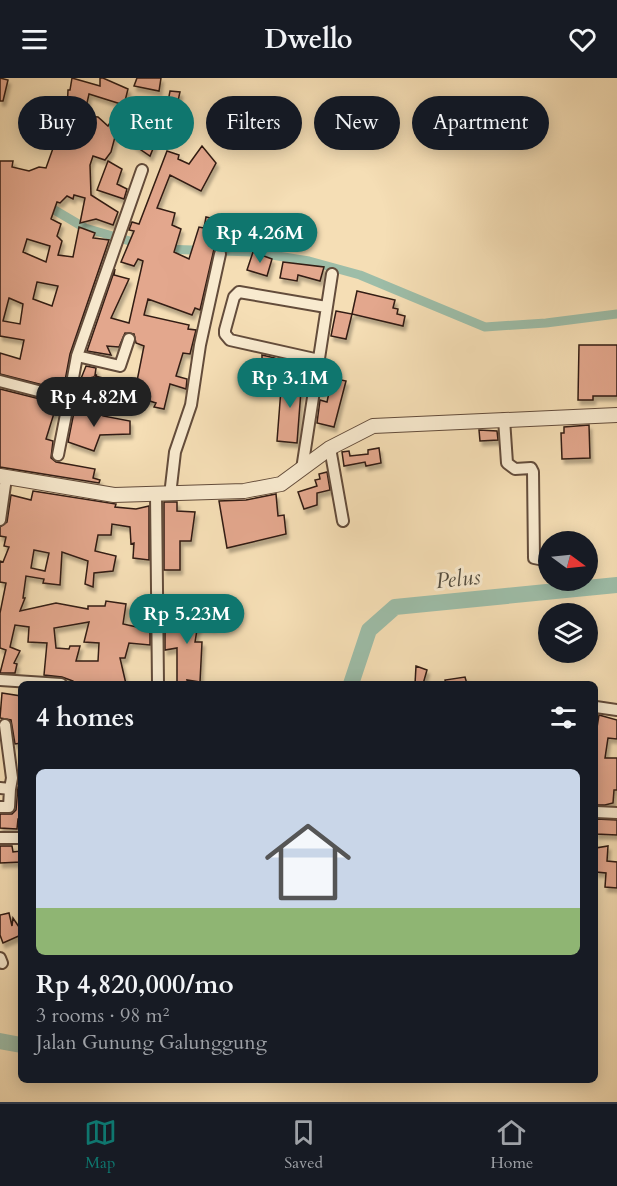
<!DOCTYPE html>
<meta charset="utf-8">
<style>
:root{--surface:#171b24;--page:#20242c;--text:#f1f3f6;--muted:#9ea1a6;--line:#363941;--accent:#0f766e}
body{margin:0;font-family:Cardo,serif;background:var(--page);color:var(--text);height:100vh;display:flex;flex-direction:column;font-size:22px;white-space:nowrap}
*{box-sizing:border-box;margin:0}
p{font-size:20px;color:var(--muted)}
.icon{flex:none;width:33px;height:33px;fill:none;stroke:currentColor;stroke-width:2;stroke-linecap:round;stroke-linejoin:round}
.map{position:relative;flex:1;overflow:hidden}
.details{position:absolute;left:18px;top:603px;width:580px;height:402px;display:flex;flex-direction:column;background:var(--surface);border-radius:9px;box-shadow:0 3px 15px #0003}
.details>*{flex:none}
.top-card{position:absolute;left:18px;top:18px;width:582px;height:54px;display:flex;gap:12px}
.needle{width:39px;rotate:105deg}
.controls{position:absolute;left:538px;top:453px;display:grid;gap:12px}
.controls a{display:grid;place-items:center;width:60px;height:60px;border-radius:50%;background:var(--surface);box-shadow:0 3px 15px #0003;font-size:30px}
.price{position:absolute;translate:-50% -51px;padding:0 14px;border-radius:21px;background:var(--accent);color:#fff;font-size:20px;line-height:39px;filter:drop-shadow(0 2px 3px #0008)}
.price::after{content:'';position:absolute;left:50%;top:36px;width:18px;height:14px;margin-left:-9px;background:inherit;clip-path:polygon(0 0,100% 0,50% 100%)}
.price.on{background:#222;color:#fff}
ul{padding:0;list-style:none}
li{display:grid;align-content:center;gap:12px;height:318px;padding:0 18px}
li+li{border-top:2px solid var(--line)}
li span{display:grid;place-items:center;height:186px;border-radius:9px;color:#555}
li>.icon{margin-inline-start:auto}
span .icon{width:108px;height:108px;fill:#fffc;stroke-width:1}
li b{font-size:26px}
h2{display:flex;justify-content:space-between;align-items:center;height:72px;padding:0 18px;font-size:26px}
.tag{padding:0 21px;border-radius:27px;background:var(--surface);box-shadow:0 3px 15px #0003;font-size:21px;line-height:54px}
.tag.on{background:var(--accent);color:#fff}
header{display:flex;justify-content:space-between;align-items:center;height:78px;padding:0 18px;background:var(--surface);font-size:27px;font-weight:800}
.dock{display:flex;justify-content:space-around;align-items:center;height:84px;border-top:2px solid var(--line);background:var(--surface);font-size:16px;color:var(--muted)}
.dock a{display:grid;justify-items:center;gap:3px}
.dock .on{color:var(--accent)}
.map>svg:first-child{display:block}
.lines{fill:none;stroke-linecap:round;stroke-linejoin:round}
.canal{stroke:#9dbda8;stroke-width:9}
.river{stroke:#9dbda8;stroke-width:16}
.building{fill:#e3a78d;stroke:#321c12;stroke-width:1.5;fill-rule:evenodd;filter:url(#shadow)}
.minor-casing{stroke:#634c3b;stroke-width:14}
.tertiary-casing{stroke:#634c3b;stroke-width:16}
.minor{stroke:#f8eacf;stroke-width:10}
.tertiary{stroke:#f8eacf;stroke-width:14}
.labels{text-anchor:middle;stroke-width:6;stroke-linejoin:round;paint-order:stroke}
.water-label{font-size:22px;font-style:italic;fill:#524c3f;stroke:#f8eacf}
</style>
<header><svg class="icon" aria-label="menu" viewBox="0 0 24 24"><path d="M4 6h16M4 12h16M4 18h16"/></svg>Dwello<svg class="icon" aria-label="heart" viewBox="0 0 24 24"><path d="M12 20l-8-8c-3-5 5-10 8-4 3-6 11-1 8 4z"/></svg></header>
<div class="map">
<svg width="617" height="1024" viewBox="0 0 617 1024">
<defs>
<filter id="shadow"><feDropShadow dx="2.5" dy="4.5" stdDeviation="1.5" flood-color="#0004"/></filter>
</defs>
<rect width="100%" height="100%" fill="#f5deb5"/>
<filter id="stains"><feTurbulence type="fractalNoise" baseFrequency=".00333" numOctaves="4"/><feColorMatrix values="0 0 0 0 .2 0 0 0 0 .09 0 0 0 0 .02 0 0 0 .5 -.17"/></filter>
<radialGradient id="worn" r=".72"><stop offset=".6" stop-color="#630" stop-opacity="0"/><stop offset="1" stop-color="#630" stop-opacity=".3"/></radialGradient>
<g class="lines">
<!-- canal -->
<path class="canal" d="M46,127L85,150L140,166
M162,171L253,174L309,183L360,197L485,249L546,245L617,236"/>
<!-- river -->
<path class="river" d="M351,606L369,552L395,529L617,507
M0,963L21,967"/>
</g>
<!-- building -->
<path class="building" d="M0,0L8,2L3,23H0Z
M72,0L100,8V0H103L128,11L124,27L89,16L84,38L98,39L108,48L112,41L122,42L124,27L143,39L142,42L159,56L150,78L116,55L111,74L105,82L93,78L90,87L91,117L118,134L113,147L96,141L80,145L85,120L74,117L73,121L67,118L60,125L57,124L51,141L61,146L57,158L62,163L58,177L73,179L79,149L95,155L93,160L109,162L70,276L64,308L43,307L0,296V275L20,281L24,262L0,258V83H13L12,89L29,93L39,89L46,90L62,45L63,32L67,34L68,12H70ZM27,161L50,168L46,184L23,174ZM37,204L58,208L52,228L33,221ZM9,220L23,226L20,246L3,243Z
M137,0H161L159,13L134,8Z
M170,13L180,14L175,36L166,34Z
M202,68L216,85L201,113L170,97L157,130L175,135L172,147L181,151L174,174L189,181L199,149L204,150L206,139L215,141V144L243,149L238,165L227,162L225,171L221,169L214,171L200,232L195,230L192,237L148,221L144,237L189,247L188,251L196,252L190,276L183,275L176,298L187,301L186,311L170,306L164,331L154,329L156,325L134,318L144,268L136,265L134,256L125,255L119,269L107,268L111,277L87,273L115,191L114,197L129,201L111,240L129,245L143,183L138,181L134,188L121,184L134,153L129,152L132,144L139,146L167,73L179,77L178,81L189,86Z
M108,83L122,91L117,106L127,111L124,121L97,112Z
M253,174L272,181L267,198L247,192Z
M283,184L324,189L320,203L298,197L297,203L280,200Z
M357,213L395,222L393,230L398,231L397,236L405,238L403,248L352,236Z
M336,233L352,236L346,261L331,258Z
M579,267H617V318H593V322H578Z
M262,277L275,280L276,285H262Z
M86,288L96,290L95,297H97L95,298L115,303L112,314L90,311L93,299L80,303Z
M282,298L302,299L297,365L277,363Z
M332,300L346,303L334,349L317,345L320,322L327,324Z
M0,311L40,321L61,323L59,334L55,332L46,361L53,363L51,380L56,384L95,391L93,400L100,402L99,405L0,389Z
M76,324L83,325L81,333L103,335V338L130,343V356L100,357L94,373L68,364Z
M589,347L590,380L562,381L561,355H564V349Z
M479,352L497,353L498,362L480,363Z
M379,370L381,385L366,388L365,384L344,388L342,374L349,373L350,378L368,376V372Z
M327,394L330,412L317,415V427L304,431L298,414L317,408L315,402L320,401L319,396Z
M33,413L116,426L115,429L136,431L149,428V482L133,480L134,465L131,466L130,449L112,446L111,457H98L95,473L116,478L113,493L94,495L93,509L85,506L88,483L62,474L60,507L43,505L44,501L26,498L23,520H25L20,533L56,525L88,531V528H105L106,523L126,526L123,546L146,551L150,533V567L129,565L125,580H120L126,606H73V603L62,599L44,597L47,565L28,564L29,549L15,547L10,569L20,573L14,585L17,586L15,595H0L6,572L0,570V535L6,505L0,504V483L3,484L9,469L4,468L6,459L0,458V449L7,444L11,417L31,422ZM34,472L49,475L45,493L31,490ZM89,544L84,564L99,565L98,583H76L80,568H70L69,571L56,570L54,550Z
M276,416L278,438L284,437L286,456L227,470L219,423L246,422Z
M164,424H177V433L195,434L191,463H180V492H164Z
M177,535L200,540L216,535L213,549L201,547L197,552L195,564H202L200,604L187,602L188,606H177V570L165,572V548L173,550Z
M416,588L427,592L423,606H415Z
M465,599L467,606H446L445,602Z
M2,615L21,618V665L15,666L11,642L0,640Z
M599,637L617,642V661L608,660L605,680H617V712H614L613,725L605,727H596V656Z
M18,709H21V741H18L17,751L0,750V736H12L16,732Z
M596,741L617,742V757L596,756Z
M0,768H12L13,774L21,773V784L0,785Z
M608,768L607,783L617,784V810L605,809L606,795L596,794V770Z
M9,835L12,848L13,840L19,849L21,848V857L3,865L0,857V837Z"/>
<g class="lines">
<!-- minor casing -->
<g class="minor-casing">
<path id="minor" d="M77,278L120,288L129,261
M319,282L230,262L225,256V252L234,219L239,214L326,229
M0,303L42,314L70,316L77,278L142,92
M504,341L507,385L515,391L531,390L533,394L534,480L549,483
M330,370L343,443
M58,377L70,316L140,326
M302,391L332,196
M156,417L158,606
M170,417L175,374L191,327L200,267L220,176
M0,442L6,400
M0,602L61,606
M596,629L617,632
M0,710L10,711L12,700L5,647
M0,729H9L10,711
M596,734L617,735
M0,760H21
M0,880L2,885"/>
</g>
<!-- tertiary casing -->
<g class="tertiary-casing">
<path id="tertiary" d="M0,398L114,417L244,413L281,406L330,370L373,348L617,337"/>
</g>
<!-- minor -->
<use href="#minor" class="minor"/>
<!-- tertiary -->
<use href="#tertiary" class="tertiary"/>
</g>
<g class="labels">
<!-- water labels -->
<g class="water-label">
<text transform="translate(458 500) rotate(-6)" y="8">Pelus</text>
</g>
</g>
<rect width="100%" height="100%" filter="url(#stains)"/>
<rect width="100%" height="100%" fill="url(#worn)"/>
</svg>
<div class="controls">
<a><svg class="needle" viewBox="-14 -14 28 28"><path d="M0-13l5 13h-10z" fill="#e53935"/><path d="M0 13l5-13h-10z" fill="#9ea1a6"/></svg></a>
<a><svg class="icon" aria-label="layers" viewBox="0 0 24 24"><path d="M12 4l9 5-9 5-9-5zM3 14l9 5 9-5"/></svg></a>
</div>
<b class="price" style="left:260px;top:186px">Rp 4.26M</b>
<b class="price" style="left:290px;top:331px">Rp 3.1M</b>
<b class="price on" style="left:94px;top:350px">Rp 4.82M</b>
<b class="price" style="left:187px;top:567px">Rp 5.23M</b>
<div class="top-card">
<a class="tag">Buy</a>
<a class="tag on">Rent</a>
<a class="tag">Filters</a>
<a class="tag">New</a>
<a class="tag">Apartment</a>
</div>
<section class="details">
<h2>4 homes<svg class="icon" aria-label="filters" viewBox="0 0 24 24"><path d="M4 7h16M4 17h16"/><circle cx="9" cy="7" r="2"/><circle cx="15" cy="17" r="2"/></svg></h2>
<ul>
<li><span style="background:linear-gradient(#c9d6e8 75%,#8fb573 0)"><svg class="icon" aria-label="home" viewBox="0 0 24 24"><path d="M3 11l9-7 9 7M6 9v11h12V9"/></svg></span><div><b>Rp 4,820,000/mo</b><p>3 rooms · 98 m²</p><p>Jalan Gunung Galunggung</p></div></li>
</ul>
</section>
</div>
<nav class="dock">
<a class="on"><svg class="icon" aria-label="map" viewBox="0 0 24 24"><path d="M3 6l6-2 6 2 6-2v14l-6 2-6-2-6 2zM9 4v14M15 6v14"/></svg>Map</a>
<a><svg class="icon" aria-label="saved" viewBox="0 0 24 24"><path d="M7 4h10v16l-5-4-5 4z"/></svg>Saved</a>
<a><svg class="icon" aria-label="home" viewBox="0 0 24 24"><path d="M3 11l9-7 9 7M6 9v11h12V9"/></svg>Home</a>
</nav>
